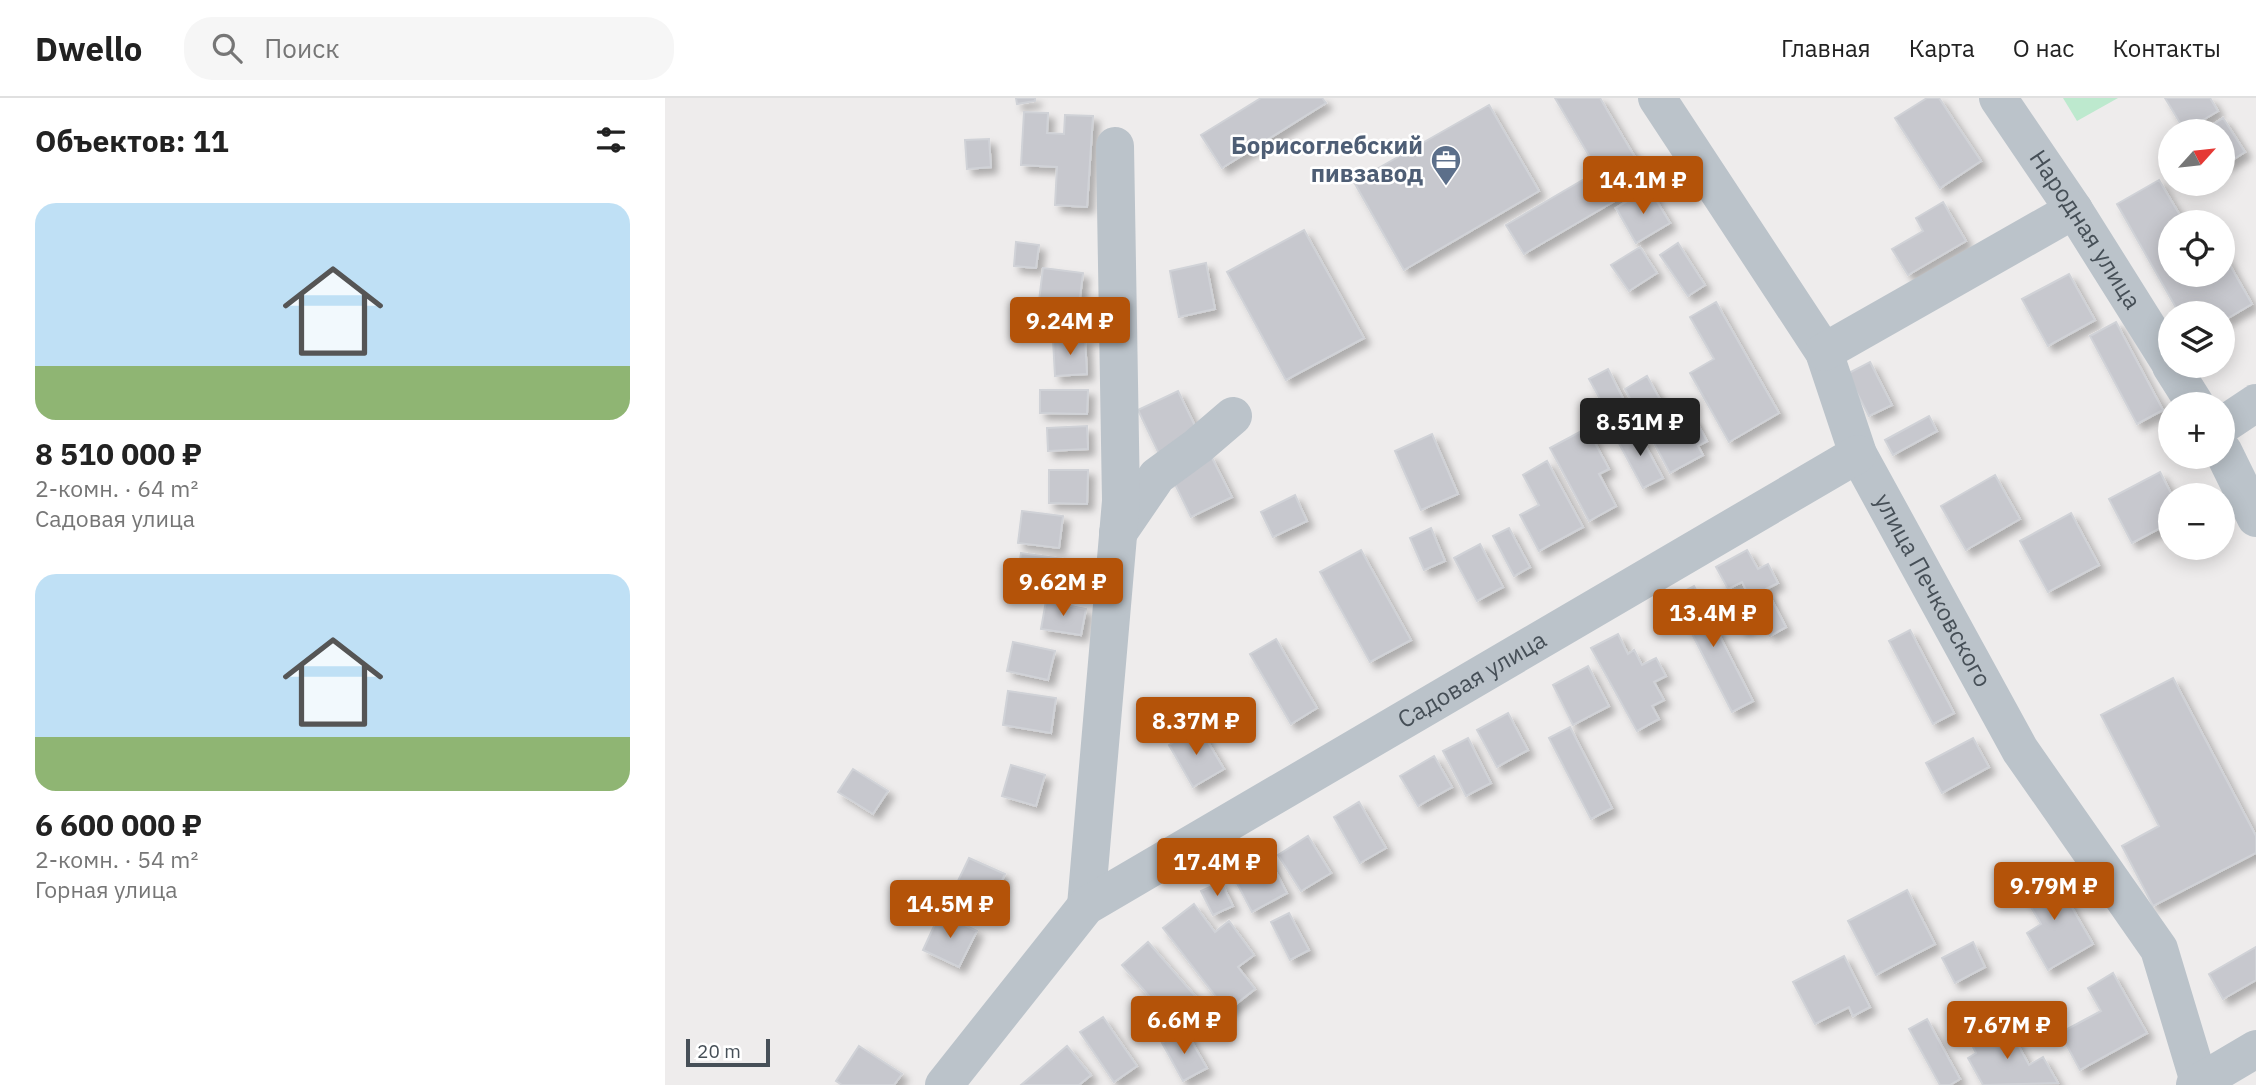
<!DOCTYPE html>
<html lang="ru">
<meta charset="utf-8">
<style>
:root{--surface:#fff;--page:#f6f6f6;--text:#222;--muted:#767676;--line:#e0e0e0;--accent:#b45309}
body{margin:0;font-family:"IBM Plex Sans",sans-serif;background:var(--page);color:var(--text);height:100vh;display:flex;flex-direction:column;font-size:26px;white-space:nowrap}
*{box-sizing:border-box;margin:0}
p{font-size:23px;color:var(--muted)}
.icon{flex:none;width:38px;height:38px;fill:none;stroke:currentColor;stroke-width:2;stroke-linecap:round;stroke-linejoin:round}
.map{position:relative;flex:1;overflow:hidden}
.details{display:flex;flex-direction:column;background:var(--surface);width:665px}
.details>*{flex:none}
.needle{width:46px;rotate:63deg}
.controls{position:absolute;left:1493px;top:21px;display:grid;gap:14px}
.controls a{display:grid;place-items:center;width:77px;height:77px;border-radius:50%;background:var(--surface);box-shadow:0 4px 18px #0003;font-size:35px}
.scale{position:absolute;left:21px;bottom:18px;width:84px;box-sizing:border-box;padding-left:7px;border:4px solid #464f57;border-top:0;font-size:19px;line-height:24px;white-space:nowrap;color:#464f57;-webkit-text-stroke:5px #fff;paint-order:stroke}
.price{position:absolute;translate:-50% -60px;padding:0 16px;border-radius:7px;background:var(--accent);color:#fff;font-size:23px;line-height:46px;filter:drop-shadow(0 2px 4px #0008)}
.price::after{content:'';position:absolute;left:50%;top:42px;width:21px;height:16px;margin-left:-10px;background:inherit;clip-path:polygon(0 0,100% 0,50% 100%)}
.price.active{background:#222;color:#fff}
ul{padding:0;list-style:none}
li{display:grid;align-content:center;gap:14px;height:371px;padding:0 35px}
li span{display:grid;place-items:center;height:217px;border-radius:21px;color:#555}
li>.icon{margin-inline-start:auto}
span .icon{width:126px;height:126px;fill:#fffc;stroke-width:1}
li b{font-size:30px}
h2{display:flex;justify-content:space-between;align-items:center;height:84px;padding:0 35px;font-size:30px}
header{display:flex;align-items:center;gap:42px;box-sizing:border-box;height:98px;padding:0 35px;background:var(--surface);border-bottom:2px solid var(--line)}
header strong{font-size:33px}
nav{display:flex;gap:38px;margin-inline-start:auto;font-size:24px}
.search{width:490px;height:63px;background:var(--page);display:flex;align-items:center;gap:18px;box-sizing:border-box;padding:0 24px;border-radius:28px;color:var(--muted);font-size:26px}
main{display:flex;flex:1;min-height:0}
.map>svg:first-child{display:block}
.green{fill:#bde9ce}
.building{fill:#c7c8ce;stroke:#d0d2d7;stroke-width:2;filter:url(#shadow)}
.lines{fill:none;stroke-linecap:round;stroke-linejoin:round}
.minor{stroke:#bbc3ca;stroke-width:38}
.labels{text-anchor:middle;stroke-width:5;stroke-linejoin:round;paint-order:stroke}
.service-label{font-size:24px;font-weight:bold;fill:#4e5e75;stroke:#fff;text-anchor:end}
.street-label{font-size:24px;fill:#464f57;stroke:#fff}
</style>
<header>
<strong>Dwello</strong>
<div class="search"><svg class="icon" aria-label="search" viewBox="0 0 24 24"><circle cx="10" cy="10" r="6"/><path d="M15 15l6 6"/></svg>Поиск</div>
<nav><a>Главная</a><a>Карта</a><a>О нас</a><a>Контакты</a></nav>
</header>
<main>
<section class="details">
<h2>Объектов: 11<svg class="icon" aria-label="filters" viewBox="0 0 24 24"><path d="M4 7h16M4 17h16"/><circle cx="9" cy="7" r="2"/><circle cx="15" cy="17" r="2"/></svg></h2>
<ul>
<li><span style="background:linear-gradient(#bfe0f5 75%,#8fb573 0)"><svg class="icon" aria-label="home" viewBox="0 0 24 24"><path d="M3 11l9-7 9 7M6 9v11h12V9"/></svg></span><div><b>8 510 000 ₽</b><p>2-комн. · 64 m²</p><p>Садовая улица</p></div></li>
<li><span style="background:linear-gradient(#bfe0f5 75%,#8fb573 0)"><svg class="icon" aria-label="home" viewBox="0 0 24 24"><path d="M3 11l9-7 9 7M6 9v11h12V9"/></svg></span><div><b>6 600 000 ₽</b><p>2-комн. · 54 m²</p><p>Горная улица</p></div></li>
</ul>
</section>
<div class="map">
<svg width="1591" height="987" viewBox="0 0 1591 987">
<defs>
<filter id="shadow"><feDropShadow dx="6" dy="6" stdDeviation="3.5" flood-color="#0004"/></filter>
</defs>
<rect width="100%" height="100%" fill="#eeecec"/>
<!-- green -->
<path class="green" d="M1398,0H1453L1412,23Z"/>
<!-- building -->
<path class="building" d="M351,0H370V3L352,6Z
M596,0H657L661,5L557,70L536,37Z
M890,0H935L984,83L859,156L841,127L933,73Z
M1262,0H1274L1316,63L1275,90L1230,20Z
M1500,0H1545L1553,13L1520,33Z
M824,7L874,93L739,172L689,84Z
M359,14L383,15L382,35L399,36L400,17L428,18L422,109L390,107L392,69L356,67Z
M1558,20L1580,54L1558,68V33H1538Z
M324,41L326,69L302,71L300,42Z
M1494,82L1519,124H1505V177H1558V155L1587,206L1558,223V215H1514L1452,106Z
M984,90L1005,125L971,145L951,110Z
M1278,104L1301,143L1243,177L1227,151L1258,133L1251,120Z
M639,132L699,240L621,282L562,174Z
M351,144L374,147L371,170L349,168Z
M1013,145L1040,187L1023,198L995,157Z
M975,149L992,175L964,193L946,167Z
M541,165L550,211L514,219L505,173Z
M378,170L418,175L414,208L374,203Z
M1404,176L1430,222L1383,248L1357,201Z
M1051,204L1114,315L1064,344L1025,275L1049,261L1025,219Z
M1451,224L1498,312L1472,326L1425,238Z
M420,240L422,276L390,278L388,242Z
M1205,264L1227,307L1204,318L1182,276Z
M943,271L960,304L942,314L924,281Z
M982,278L998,307L1005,304L1010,313L1016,310L1023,324L1030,321L1042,343L1033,348L1038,357L1005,375L960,291Z
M375,292H423L422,316L375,315Z
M513,293L535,338L495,358L473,312Z
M1264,318L1272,333L1228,357L1220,342Z
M422,328L423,351L383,353L382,330Z
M922,330L944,371L934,376L951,408L924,423L885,350Z
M971,330L998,380L978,390L951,340Z
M767,336L793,396L756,412L730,353Z
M545,356L567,399L526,419L505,376Z
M882,363L918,429L874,453L855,417L874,407L858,377Z
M384,372H423L422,406L384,405Z
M1495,374L1507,397H1505V425L1467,445L1444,401Z
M1330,377L1355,421L1301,452L1276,408Z
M630,397L642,423L608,439L596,414Z
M357,413L398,418L394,450L353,445Z
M1406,415L1434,467L1383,494L1355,443Z
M766,430L780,463L759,472L745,440Z
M844,430L865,469L849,478L828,438Z
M815,446L838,489L812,503L789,460Z
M696,452L746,542L705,564L655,474Z
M1082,452L1093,471L1103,466L1113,485L1101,491L1121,529L1105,538L1096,522L1077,532L1064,508L1084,498L1077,484L1063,491L1051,469Z
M356,455L406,462L402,496L351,489Z
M1029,488L1088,603L1067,614L1008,499Z
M381,503L421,511L416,537L376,531Z
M1245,532L1289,615L1268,626L1224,543Z
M953,536L963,556L969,552L977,567L991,560L1001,578L989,584L999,602L987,608L994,621L972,633L926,550Z
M611,541L652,610L626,626L585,556Z
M348,544L390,553L383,582L342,573Z
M923,568L944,608L908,627L888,587Z
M1508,580L1591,738V755L1488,808L1457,748L1494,728L1436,617Z
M343,593L391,600L386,635L338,627Z
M843,615L863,652L832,669L812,632Z
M534,629L559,671L528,689L504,647Z
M905,629L947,710L926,721L884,640Z
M803,640L826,685L801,698L778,653Z
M1308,640L1324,669L1277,695L1261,665Z
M769,658L787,689L753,708L735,678Z
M346,667L380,677L371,708L337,698Z
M188,671L223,693L208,716L173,694Z
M694,704L721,750L695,765L669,719Z
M643,738L666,775L636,793L613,757Z
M602,757L622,795L587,814L567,776Z
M304,760L340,776L328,802L292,785Z
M1386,773L1428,846L1383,872L1362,835L1376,826L1355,791Z
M556,784L568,808L548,817L536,793Z
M1242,792L1270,846L1211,877L1183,823Z
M529,806L550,834L564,823L589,857L573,869L590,891L562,913L498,830Z
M275,815L312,833L294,869L258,852Z
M624,815L644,852L625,862L606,824Z
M483,844L531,899L505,922L457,867Z
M1308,844L1320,869L1290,885L1277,860Z
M1591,849V882L1558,901L1544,876Z
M1179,858L1205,909L1188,918L1184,909L1150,926L1128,884Z
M1448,875L1482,935L1415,972L1395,935L1436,913L1423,890Z
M438,919L472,968L449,984L415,934Z
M1262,921L1295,981L1285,987H1275L1244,931Z
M1341,925L1364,967L1378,959L1393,985L1318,987L1303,960L1311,955L1306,945Z
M520,932L542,970L518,983L497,945Z
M194,948L237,976L229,987H177L171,983Z
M402,948L426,977L414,987H356Z"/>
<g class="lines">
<!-- minor -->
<g class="minor">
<path id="s1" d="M992,0L1159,254L1193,356L1355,652L1494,851L1535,987"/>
<path id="s2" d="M1333,0L1409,112L1505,265"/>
<path d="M1159,254L1409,112"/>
<path d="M1506,268L1530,306"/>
<path d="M1558,327L1591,305"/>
<path d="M1558,353L1591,420"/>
<path d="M453,435L492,378L533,348L568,318"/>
<path d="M421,808L456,403L450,48"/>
<path id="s3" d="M279,987L421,808L1193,356"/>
<path d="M1530,987L1591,951"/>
</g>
</g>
<!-- icons -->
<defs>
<g id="office-pin" transform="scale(1.575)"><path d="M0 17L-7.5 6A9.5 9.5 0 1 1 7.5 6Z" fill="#5c6f8a" stroke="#fff"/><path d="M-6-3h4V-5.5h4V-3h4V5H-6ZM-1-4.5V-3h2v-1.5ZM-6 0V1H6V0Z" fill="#fff"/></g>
</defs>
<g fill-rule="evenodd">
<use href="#office-pin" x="781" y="62"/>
</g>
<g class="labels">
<!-- service labels -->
<g class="service-label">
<text x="758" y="56">Борисоглебский<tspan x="758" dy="28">пивзавод</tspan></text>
</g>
<!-- street labels -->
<g class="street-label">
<text dy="8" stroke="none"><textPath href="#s2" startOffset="158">Народная улица</textPath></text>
<text dy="8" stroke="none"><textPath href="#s1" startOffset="567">улица Печковского</textPath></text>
<text dy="8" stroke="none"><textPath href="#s3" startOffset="676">Садовая улица</textPath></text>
</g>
</g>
</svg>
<div class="controls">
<a><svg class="needle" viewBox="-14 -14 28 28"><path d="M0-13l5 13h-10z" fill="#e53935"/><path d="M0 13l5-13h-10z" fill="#767676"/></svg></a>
<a><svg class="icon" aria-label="locate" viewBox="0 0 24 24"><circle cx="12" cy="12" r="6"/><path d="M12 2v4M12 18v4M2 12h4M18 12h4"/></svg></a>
<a><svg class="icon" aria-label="layers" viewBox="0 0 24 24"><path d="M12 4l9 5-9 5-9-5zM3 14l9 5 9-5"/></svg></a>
<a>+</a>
<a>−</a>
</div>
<div class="scale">20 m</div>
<b class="price" style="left:978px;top:118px">14.1M ₽</b>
<b class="price" style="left:405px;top:259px">9.24M ₽</b>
<b class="price active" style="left:975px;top:360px">8.51M ₽</b>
<b class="price" style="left:398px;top:520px">9.62M ₽</b>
<b class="price" style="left:1048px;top:551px">13.4M ₽</b>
<b class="price" style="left:531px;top:659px">8.37M ₽</b>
<b class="price" style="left:552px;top:800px">17.4M ₽</b>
<b class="price" style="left:1389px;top:824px">9.79M ₽</b>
<b class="price" style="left:285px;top:842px">14.5M ₽</b>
<b class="price" style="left:519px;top:958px">6.6M ₽</b>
<b class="price" style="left:1342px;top:963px">7.67M ₽</b>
</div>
</main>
